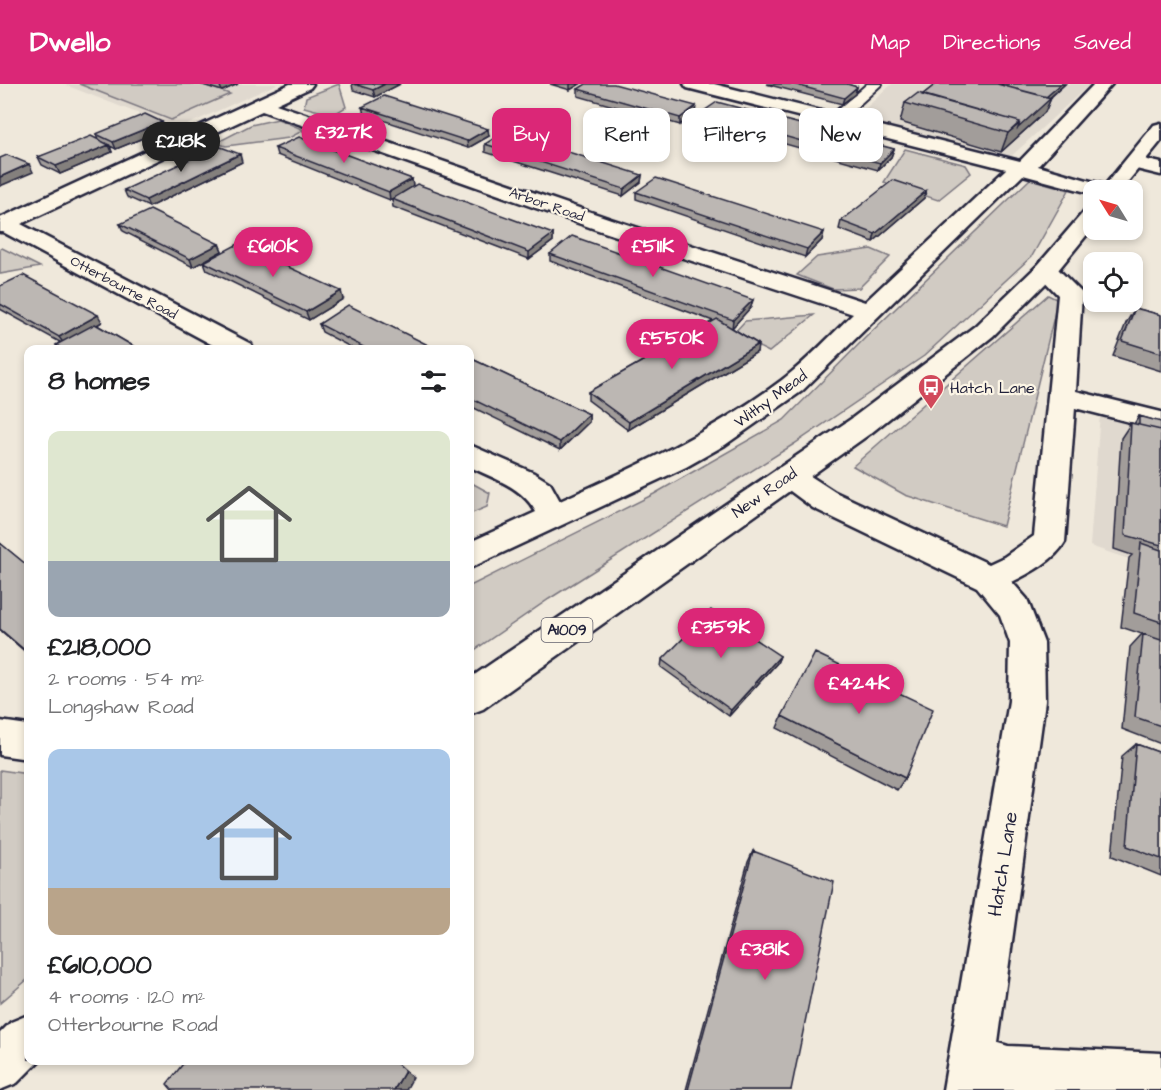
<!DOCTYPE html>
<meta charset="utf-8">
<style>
:root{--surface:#fff;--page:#f2f2f2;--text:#202124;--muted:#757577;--accent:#db2777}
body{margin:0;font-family:"Architects Daughter",sans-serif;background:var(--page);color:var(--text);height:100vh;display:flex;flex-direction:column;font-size:22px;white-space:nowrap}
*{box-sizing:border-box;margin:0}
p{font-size:20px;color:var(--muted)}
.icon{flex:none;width:33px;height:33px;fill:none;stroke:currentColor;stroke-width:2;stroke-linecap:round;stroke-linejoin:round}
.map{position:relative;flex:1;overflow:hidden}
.drawer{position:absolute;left:24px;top:261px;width:450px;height:720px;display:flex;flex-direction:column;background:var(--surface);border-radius:12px;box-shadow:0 3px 9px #0003}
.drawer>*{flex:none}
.guide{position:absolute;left:492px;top:24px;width:570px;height:54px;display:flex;gap:12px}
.needle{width:39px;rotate:307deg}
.tools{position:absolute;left:1083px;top:96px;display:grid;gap:12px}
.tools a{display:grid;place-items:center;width:60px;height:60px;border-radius:12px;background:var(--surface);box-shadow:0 3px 9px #0003;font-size:30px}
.price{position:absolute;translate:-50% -51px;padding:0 14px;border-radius:21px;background:var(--accent);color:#fff;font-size:20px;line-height:39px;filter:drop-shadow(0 2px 3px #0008)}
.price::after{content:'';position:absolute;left:50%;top:36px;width:18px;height:14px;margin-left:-9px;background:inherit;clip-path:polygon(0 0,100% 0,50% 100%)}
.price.current{background:#222;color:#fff}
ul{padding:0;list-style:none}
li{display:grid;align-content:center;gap:12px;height:318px;padding:0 24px}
li span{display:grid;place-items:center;height:186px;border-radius:12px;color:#555}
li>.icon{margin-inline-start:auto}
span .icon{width:108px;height:108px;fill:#fffc;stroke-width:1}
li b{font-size:26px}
h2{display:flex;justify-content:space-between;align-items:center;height:72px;padding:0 24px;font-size:26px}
.chip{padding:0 21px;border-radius:12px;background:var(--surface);box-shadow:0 3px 9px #0003;font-size:21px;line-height:54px}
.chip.current{background:var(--accent);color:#fff}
header{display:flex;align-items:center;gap:36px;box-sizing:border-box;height:84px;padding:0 30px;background:var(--accent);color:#fff}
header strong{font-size:28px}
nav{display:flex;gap:33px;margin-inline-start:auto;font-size:21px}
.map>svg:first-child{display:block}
.built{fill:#e0d9cf}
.green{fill:#d1cbc3;stroke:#7a767f;stroke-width:1.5}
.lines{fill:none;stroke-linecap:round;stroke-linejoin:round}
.service-casing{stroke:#22223b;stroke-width:4}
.minor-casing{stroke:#22223b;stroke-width:5}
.primary-casing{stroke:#22223b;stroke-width:5}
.service{fill:#fcf5e5;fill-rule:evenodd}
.minor{fill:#fcf5e5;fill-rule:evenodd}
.primary{fill:#fcf5e5;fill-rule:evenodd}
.wall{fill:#a29d9a;stroke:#22223b;stroke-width:1.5}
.shaded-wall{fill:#84807d;stroke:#22223b;stroke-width:1.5}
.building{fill:#bcb7b3;stroke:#22223b;stroke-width:1.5}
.labels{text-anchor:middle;stroke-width:4.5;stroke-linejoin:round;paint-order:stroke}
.far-street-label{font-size:14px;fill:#22223b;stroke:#fcf5e5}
.shield{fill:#fcf5e5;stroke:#63616e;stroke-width:1.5}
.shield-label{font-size:15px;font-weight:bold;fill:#22223b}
.poi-label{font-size:16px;fill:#22223b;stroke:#fcf5e5;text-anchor:start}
.street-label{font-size:16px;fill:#22223b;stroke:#fcf5e5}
.near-street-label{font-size:20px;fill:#22223b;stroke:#fcf5e5}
</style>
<header>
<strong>Dwello</strong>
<nav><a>Map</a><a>Directions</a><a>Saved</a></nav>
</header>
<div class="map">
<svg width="1161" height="1006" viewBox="0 0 1161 1006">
<rect width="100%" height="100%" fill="#efe8db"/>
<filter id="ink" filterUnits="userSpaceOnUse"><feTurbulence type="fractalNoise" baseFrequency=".0167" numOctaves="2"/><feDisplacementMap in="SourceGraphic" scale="12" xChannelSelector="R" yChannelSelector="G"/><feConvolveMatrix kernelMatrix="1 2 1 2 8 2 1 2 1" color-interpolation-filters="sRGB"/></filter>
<g filter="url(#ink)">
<!-- built -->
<path class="built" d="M63,0H277L178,45Z
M892,0H1090L1006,77L854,35Z
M1100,329L1161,346V486L1090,462Z"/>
<!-- green -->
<path class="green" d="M79,0H200L230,10L171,36Z
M339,0L346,23L333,31L304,23L306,13Z
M278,35L304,46L289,54L226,62L216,59L251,41Z
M905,65L966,81L971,89L938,116L884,98Z
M1030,95L1069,106L1032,172L924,272L794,360L549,515L470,569V502L654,410L784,336L865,254Z
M2,164L40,183L0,190V165Z
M871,165L890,173L859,204L833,205L797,191L817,173Z
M1048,211L1058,216L1003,442L905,411L853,382Z
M814,231L769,268L733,250L745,237Z
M470,398L490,409L487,423L470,430Z
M0,686L28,690V895L0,919Z"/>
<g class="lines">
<!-- service casing -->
<g class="service-casing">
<path id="service" d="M867,0H882L838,40H828L826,37L828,34Z"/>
</g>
<!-- minor casing -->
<g class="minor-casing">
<path id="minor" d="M290,0H313L310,4L276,20L611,135L865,218L1006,85L687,4L684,0H714L1020,77L1094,0H1112L1038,82L1108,102L1111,106H1094V110L1023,91L802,307L725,361L686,383L470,484V458L536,428C522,403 495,395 470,383V361L534,389L550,399L560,417C638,382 714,347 782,296C807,277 830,252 853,230L595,145L262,27L21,140L251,260L254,266H222L3,148H0V134Z
M1135,73L1161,79V91L1128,83L1125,79L1128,75Z
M1046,179L1054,181L1082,209L1076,307L1161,328V346L1075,324L1065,458C1055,476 1030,489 1012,498L1027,515L1044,559L1045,617L998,959L1008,962L1161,969V1006H943L1009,617L1010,559L1000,531L977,503L813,424L778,398L773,391L778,384L788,381L798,384L835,408L989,480L1004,473L1034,452L1058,211L1034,186L1038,181Z
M0,637L28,641V675L0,671Z"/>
</g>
<!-- primary casing -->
<g class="primary-casing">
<path id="primary" d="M1161,39V57L1121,106H1101L1154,41Z
M1094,122V142L1054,191L993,252L871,349L483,625L470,630V594L851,335L975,242L1038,181L1087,124Z
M28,931V976H40L17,999L0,1006V949L11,938Z"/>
</g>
<!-- service -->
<use href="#service" class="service"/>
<!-- minor -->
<use href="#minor" class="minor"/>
<!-- primary -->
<use href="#primary" class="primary"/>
</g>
<!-- wall -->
<path class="wall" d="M200,0H238L222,7Z
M352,0H400L375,13L353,6Z
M550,0H580L570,6Z
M766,0H847L857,3L855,10L842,20Z
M936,0H1065L1050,14H1051L1045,28L1001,68L900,38L905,19L922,11Z
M578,5L695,29L680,41L578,12Z
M362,23L489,52L468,64L364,30Z
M701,29L894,65L891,73L878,86L700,36Z
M162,38L165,45L116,65L110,62L112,68L60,90L42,81L38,73L98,55L96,50Z
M485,60L642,91L641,98L623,112L485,68Z
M275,64L412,95L413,103L390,116L277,71Z
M242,78L149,123L127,113L124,106Z
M926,107L924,114L873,158L839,145L841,137Z
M636,108L822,156L805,173L636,115Z
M392,115L553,150V157L529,175L393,123Z
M120,140L219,160L222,167L193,183L123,147Z
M550,170L751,223L732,244L758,260L757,268L628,346L588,316V308L713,237L550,177Z
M204,178L343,215L309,236L207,186Z
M0,202L102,238L97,241L140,266H59L56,261L60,258L0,225Z
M1135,224L1161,231V287L1113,272L1126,239Z
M319,240L438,266H356L322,248Z
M470,274L589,330V338L560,366L470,322Z
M1139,332L1161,338V660L1122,645L1130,563L1142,550L1121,543L1129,474L1132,471L1114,465L1121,354L1131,339L1134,340Z
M0,459L28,482V570L0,546Z
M780,572L777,579L729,632L661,583L662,576Z
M782,632L905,694L897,706L777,644Z
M1136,660L1161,669V792L1112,772L1122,672Z
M753,767L791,1006H686L748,778Z"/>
<!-- shaded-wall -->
<path class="shaded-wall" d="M219,0H238L222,7Z
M385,0H400L375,13L373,6Z
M570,0H580L570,6Z
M1061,0H1065L1037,25L1040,18Z
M857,3L855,10L842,20L844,14Z
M1051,14L1045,28L1001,68L1008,49Z
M696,22L695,29L680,41V34Z
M162,38L165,45L116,65L113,58Z
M488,45L489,52L468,64L467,57Z
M109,61L112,68L60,90L56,82Z
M894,65L891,73L878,86L880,79Z
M240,70L242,78L149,123L146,116Z
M29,80L33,88L0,102V93Z
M642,91L641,98L623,112L624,105Z
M412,95L413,103L390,116L389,108Z
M926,107L924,114L873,158L875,150Z
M824,148L822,156L805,173L807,165Z
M553,150V157L529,175V168Z
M219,160L222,167L193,183L190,175Z
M341,207L343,215L309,236L306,228Z
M753,216L751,223L732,244L733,236Z
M98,231L102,238L64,260L59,253Z
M758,260L757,268L628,346L629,338Z
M589,330V338L560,366V358Z
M780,572L777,579L729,632L731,626Z
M405,987L413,993L406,1006H394Z"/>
<!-- building -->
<path class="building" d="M354,0H385L373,6Z
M586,0H614L696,22L680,34L578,5Z
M793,0H847L857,3L844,14Z
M936,0H997L1051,14L1018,44L1020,38L922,11Z
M997,0H1061L1046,13Z
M918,9L1020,38L1008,49L905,19Z
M384,12L488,45L467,57L362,23Z
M717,18L894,65L880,79L701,29Z
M145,30L162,38L113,58L96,50Z
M504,48L642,91L624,105L485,60Z
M91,52L109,61L56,82L38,73Z
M299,53L412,95L389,108L275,64Z
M218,62L240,70L146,116L124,106Z
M7,71L29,80L0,93V74Z
M656,94L824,148L807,165L636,108Z
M893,96L926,107L875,150L841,137Z
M417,100L553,150L529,168L392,115Z
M150,126L219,160L190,175L120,140Z
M572,152L753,216L733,236L550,170Z
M238,160L341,207L306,228L204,178Z
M23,191L98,231L59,253L0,220V202Z
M348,221L438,266H369L319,240Z
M1135,224L1161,231V269L1122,257Z
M717,235L758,260L629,338L588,308Z
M95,240L140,266H64L56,261Z
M470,274L589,330L560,358L470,314Z
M1139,332L1161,338V346L1139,341Z
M1131,339L1161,346V461L1125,451Z
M0,459L28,482V569L0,545Z
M1141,459L1161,466V538L1134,529Z
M711,526L780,572L731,626L662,576Z
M1143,550L1161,556V642L1135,633Z
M815,569L933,625L905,694L782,632Z
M1136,660L1161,669V775L1127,762Z
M753,767L834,798L791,1006H688Z
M186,976H393L405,987L394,1006H172L167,1000Z"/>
</g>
<!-- icons -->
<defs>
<g id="bus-pin" transform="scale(1.35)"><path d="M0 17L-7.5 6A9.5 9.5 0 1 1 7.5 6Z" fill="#d1495b" stroke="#fcf5e5"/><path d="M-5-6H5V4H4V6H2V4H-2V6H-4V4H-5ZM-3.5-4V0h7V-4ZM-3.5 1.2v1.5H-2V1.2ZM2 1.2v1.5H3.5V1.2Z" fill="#fff"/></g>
</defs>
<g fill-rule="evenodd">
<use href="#bus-pin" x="931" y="303"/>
</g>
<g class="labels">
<!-- far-street labels -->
<g class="far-street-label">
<text transform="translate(547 120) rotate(19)" y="5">Arbor Road</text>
<text transform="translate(124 203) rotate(28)" y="5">Otterbourne Road</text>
</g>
<!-- shield labels -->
<rect class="shield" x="541.5" y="534" width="51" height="24" rx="4.5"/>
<g class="shield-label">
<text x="567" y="551">A1009</text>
</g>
<!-- poi labels -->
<g class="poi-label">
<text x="950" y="309">Hatch Lane</text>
</g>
<!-- street labels -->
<g class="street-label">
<text transform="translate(770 314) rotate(-36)" y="6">Withy Mead</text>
<text transform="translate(764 408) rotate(-35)" y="6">New Road</text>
</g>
<!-- near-street labels -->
<g class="near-street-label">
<text transform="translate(1002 780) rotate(-81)" y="7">Hatch Lane</text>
</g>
</g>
</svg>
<div class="tools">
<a><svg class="needle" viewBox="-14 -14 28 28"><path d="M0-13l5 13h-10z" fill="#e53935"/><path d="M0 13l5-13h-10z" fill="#757577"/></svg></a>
<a><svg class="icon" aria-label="locate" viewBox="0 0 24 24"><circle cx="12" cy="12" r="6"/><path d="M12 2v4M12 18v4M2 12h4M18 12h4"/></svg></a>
</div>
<b class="price" style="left:344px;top:80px">£327K</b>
<b class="price current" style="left:181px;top:89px">£218K</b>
<b class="price" style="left:273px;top:194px">£610K</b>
<b class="price" style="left:653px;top:194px">£511K</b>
<b class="price" style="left:672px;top:286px">£550K</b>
<b class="price" style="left:721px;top:575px">£359K</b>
<b class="price" style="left:859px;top:631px">£424K</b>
<b class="price" style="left:765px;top:897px">£381K</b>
<div class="guide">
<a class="chip current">Buy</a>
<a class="chip">Rent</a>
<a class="chip">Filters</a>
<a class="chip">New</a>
</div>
<section class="drawer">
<h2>8 homes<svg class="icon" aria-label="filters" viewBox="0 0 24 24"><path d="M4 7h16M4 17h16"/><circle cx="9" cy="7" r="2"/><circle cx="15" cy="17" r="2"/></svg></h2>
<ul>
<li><span style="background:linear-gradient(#dfe7d0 70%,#9aa5b1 0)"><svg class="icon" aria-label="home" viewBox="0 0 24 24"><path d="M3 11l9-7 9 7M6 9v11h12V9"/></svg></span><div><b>£218,000</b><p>2 rooms · 54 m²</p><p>Longshaw Road</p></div></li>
<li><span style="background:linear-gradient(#a9c7e8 75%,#b9a48a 0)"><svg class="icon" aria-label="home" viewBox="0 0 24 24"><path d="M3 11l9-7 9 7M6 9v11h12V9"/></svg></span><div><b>£610,000</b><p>4 rooms · 120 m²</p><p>Otterbourne Road</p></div></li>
</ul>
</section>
</div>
